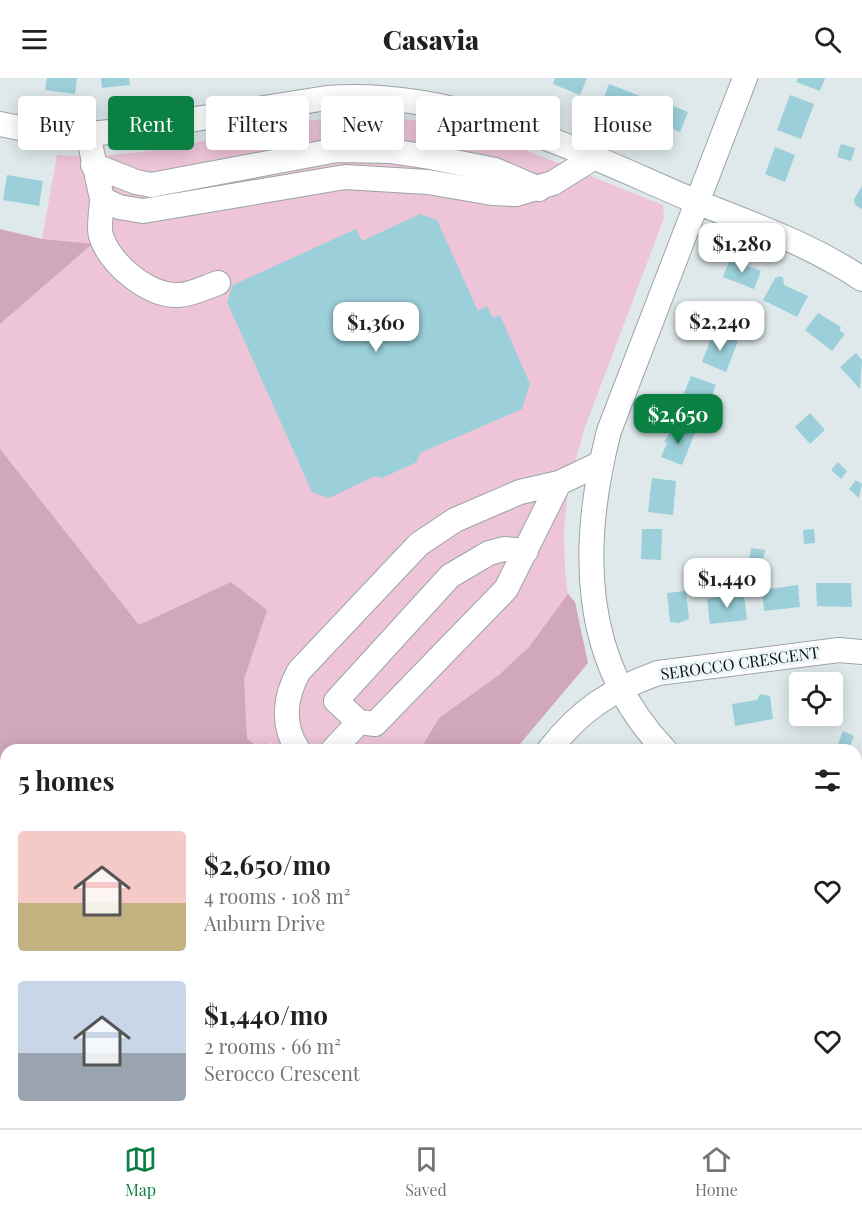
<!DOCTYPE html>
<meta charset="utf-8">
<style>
:root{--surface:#fff;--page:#f6f6f6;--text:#202124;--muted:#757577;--line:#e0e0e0;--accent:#0b8043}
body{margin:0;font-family:"Playfair Display",serif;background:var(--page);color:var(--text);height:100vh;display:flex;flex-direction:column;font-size:22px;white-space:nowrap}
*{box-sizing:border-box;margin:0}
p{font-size:20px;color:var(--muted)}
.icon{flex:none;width:33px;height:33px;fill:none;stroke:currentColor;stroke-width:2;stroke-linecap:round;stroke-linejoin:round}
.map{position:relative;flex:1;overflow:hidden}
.drawer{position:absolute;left:0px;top:666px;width:862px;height:384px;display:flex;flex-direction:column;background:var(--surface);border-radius:18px 18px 0 0;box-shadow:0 3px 15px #0003}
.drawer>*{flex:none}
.guide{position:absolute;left:18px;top:18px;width:826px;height:54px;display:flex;gap:12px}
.tools{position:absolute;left:789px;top:594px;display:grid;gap:12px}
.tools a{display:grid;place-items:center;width:54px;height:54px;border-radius:6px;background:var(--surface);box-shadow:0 3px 15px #0003;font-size:30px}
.price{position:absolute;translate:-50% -51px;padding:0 14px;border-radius:12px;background:#fff;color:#222;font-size:20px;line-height:39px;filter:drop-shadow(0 2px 3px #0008)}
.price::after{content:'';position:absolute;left:50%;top:36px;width:18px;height:14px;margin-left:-9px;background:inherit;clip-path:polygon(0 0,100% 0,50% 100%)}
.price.selected{background:var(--accent);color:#fff}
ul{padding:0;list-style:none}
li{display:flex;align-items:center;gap:18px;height:150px;padding:0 18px}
li span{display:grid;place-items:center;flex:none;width:168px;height:120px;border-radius:6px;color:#555}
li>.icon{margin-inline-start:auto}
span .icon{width:72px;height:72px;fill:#fffc;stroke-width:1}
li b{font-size:26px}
h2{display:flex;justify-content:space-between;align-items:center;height:72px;padding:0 18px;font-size:26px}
.chip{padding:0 21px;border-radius:6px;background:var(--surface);box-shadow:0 3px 15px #0003;font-size:21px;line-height:54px}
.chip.selected{background:var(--accent);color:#fff}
header{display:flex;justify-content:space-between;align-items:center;height:78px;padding:0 18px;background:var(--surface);font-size:27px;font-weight:800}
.menu{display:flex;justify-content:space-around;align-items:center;height:84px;border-top:2px solid var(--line);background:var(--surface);font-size:16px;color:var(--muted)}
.menu a{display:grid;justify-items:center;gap:3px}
.menu .selected{color:var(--accent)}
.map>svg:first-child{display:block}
.green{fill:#edc4d8}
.forest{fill:#d1a7bb}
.building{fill:#9bcfda}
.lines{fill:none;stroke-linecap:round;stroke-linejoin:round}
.minor-casing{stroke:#9ca5a6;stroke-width:26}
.path{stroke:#8e9697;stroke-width:3;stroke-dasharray:4.5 3;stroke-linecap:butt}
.minor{stroke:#fff;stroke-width:24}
.labels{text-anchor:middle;stroke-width:6;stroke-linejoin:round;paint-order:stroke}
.street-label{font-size:16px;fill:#0b0e0e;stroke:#edf6f8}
</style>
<header><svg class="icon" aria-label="menu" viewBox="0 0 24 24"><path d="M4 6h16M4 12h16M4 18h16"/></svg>Casavia<svg class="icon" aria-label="search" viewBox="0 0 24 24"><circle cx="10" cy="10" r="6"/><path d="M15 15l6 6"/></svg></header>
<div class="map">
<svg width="862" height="1050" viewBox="0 0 862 1050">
<rect width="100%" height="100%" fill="#dfe9eb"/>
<!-- green -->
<path class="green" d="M362,38L425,43L487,57L663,127L664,140L585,349L568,410L564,452L565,495L570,530L585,589L530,651L515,672H283L269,664L264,672H180L0,490V234L40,198L42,161L57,77C161,85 259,41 362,38Z"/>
<!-- forest -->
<path class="forest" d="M0,151L42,161L92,166L0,246Z
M0,371L139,547L231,504L267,532L244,601L247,661L262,672H6V1044H341L336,1050H0Z
M568,516L575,524L588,585L515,672H420L439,640L499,597L529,569Z"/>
<!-- building -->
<path class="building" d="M47,0H77L75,16L45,12Z
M101,0H129L130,7L102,10Z
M555,0H587L580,17L553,6Z
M798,0H825L820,13L796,4Z
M609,6L640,18L632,39L601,27Z
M790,17L814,26L801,61L777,52Z
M660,23L688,34L680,54L652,42Z
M841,66L855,70L851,83L837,79Z
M775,69L795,77L785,104L765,96Z
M7,97L43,103L39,128L3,122Z
M862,108V131L855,127L854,121Z
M420,136L437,142L478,233L487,228L493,240L500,237L530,306L522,331L420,375L417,384L382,400L375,398L329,420L312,414L227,224L233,207L356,151L362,163Z
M730,181L761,193L754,211L723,199Z
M780,198L783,200L784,207L808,218L797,239L763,222L775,200Z
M818,235L841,249L839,252L845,256L832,273L805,252Z
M714,253L738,263L726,294L702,284Z
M856,275L862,282L860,311L840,289Z
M691,298L716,307L703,340L678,331Z
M810,335L825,352L810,366L795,349Z
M674,347L695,355L682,387L661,379L667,365L664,364Z
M838,384L847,393L841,401L831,392Z
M652,400L676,403L673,437L648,434Z
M856,402L862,406L859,420L849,411Z
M642,451H662L661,482L641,481Z
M814,451L815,465L804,466L803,452Z
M751,470L765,472L763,483L749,481Z
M816,505H851L852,529L817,528Z
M798,507L800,529L764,533L762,512Z
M686,513L689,541L679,545L670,544L667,515Z
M737,516V518L744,517L747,542L710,546L707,521Z
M760,616L770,618L773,641L735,648L732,626L757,622Z
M843,653L854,658L849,671L838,666Z
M856,758L862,763V790L856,795Z
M587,1044H628L634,1050H593Z
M775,1044H790L796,1050H769Z"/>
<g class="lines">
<!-- minor casing -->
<g class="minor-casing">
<path id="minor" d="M0,46L64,59L127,52L327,20C456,10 575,72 690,121C752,147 805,163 862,201
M88,56L102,121L119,129L143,133L345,99L428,104L492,115L516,116L553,105L593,80
M93,87L136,104L151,107L337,72L390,73L430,79L495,92L539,111
M102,121C102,132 98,148 101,158C110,186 148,218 178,217C191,217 206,209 218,205
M359,644L336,623L450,498L489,475L504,471L526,473
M298,672C281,647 285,618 299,593L419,466L455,442L520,414L559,405L601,385
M333,672L359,644L375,646L506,511L559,405
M549,672C580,632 611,612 658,595L839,572L862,574
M665,672C579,583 580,466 609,353L745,0
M856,860L862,865
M676,1044L682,1050"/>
</g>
<!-- path -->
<path class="path" d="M0,712L6,718
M396,1044L397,1050"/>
<!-- minor -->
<use href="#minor" class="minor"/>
</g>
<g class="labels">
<!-- street labels -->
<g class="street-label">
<text transform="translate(740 585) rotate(-8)" y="6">SEROCCO CRESCENT</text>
</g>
</g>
</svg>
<div class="tools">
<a><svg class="icon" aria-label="locate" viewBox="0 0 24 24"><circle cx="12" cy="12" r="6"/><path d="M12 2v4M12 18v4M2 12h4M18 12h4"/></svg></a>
</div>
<b class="price" style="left:742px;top:196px">$1,280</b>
<b class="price" style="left:720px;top:274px">$2,240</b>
<b class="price" style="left:376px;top:275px">$1,360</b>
<b class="price selected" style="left:678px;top:367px">$2,650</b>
<b class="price" style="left:727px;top:531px">$1,440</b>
<div class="guide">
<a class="chip">Buy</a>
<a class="chip selected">Rent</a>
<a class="chip">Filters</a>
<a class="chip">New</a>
<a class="chip">Apartment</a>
<a class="chip">House</a>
</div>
<section class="drawer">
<h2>5 homes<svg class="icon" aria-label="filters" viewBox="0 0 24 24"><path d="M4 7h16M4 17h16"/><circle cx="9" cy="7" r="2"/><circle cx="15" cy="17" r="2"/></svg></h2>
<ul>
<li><span style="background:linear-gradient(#f6c9c9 60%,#c2b280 0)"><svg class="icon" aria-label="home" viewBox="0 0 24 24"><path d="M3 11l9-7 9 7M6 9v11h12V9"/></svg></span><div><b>$2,650/mo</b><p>4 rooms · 108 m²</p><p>Auburn Drive</p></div><svg class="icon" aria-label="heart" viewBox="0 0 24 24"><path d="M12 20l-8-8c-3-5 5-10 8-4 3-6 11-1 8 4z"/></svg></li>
<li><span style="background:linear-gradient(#c9d6e8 60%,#9aa5b1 0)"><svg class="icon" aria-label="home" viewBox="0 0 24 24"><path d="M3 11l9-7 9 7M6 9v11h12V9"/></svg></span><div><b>$1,440/mo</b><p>2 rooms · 66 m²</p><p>Serocco Crescent</p></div><svg class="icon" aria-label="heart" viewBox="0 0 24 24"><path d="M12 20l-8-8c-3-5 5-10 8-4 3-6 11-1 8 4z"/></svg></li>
</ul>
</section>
</div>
<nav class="menu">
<a class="selected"><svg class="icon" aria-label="map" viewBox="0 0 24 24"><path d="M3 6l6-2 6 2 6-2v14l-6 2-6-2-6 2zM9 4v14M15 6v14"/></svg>Map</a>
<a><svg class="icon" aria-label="saved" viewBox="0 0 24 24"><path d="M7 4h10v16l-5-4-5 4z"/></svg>Saved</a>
<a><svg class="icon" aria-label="home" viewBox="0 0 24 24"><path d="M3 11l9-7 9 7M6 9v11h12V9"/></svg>Home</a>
</nav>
